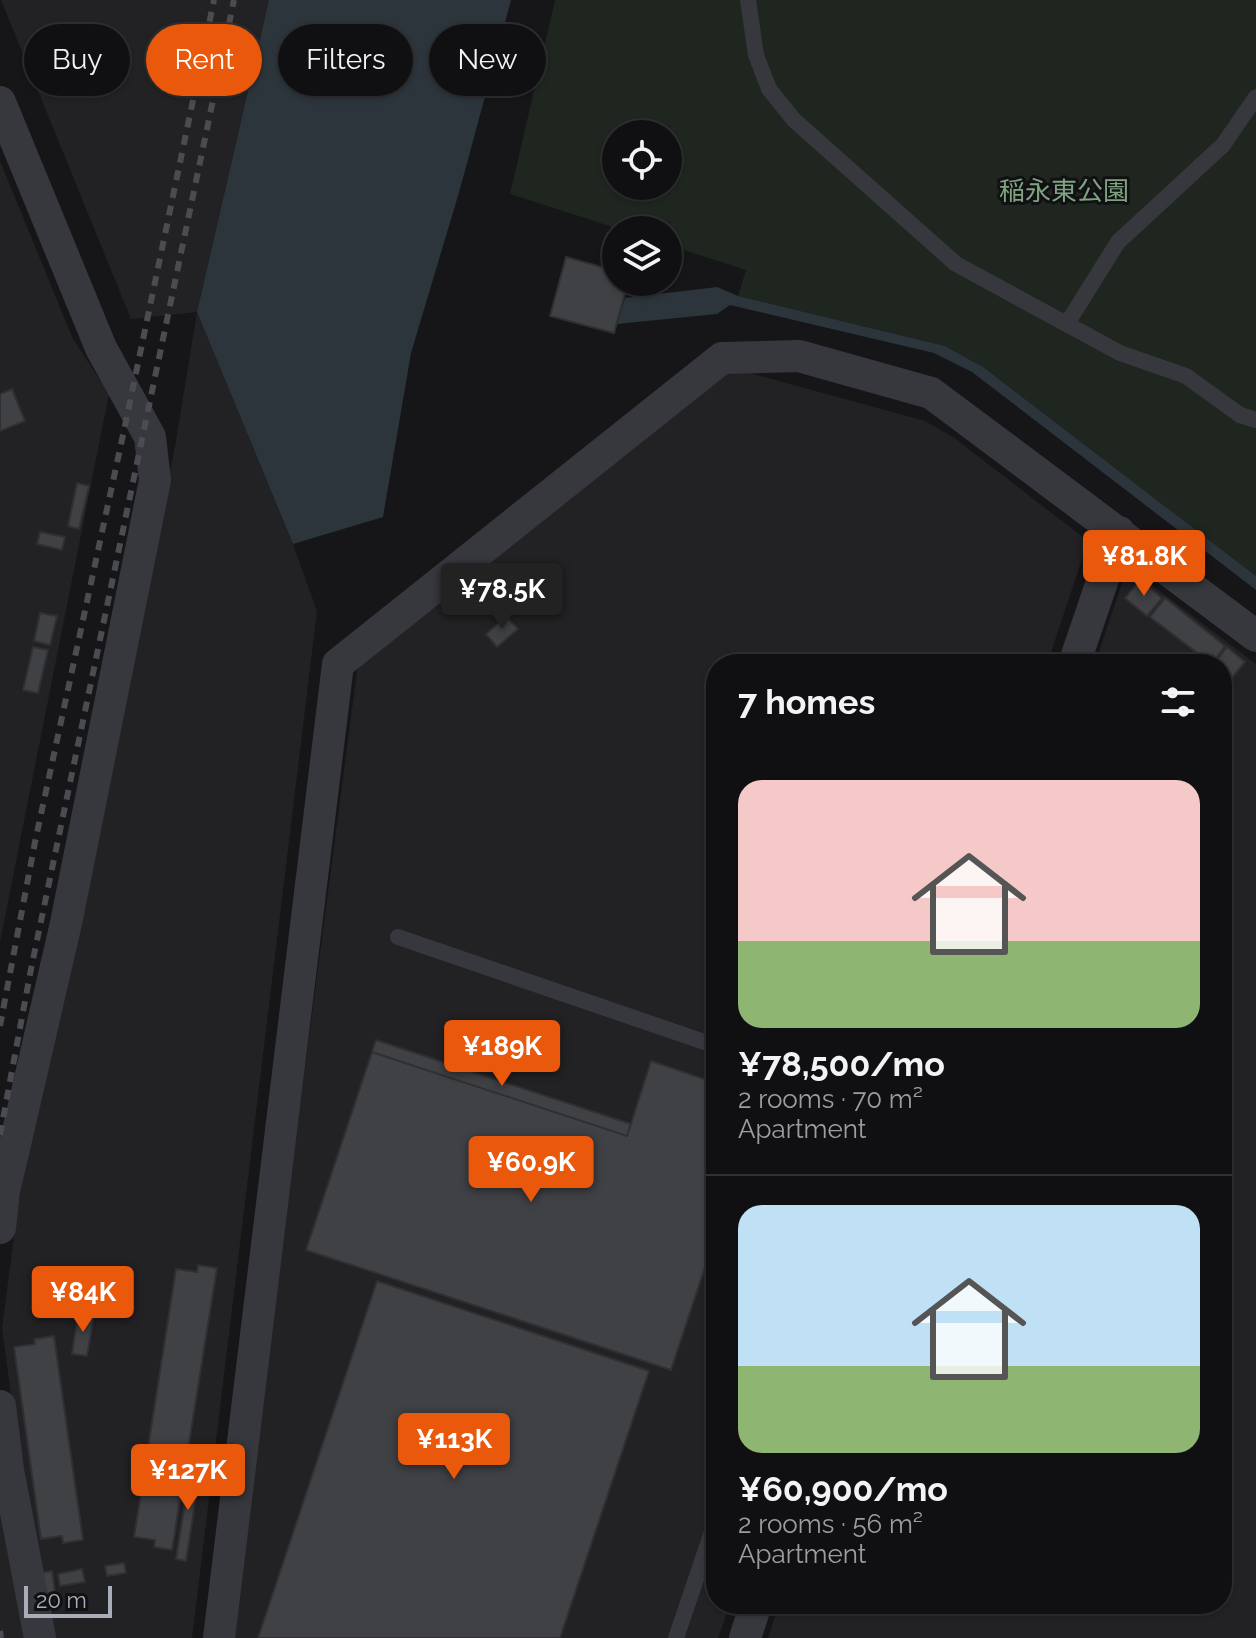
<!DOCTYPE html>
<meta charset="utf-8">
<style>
:root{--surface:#101012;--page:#19191b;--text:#f1f3f6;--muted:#9c9d9f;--line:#303032;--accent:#ea580c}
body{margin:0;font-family:Raleway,"Noto Sans JP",sans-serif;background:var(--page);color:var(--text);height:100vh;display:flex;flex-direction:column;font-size:30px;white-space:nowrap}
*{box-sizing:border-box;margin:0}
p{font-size:26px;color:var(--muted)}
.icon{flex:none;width:44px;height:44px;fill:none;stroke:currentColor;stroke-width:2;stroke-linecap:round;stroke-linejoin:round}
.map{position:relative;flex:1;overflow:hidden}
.drawer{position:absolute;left:706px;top:654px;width:526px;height:960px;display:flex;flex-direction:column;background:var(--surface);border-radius:32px;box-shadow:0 2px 6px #0004,0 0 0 2px var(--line)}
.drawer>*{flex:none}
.top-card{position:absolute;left:24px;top:24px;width:562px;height:72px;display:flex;gap:16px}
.fabs{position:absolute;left:602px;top:120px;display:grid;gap:16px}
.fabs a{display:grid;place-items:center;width:80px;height:80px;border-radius:50%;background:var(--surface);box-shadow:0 2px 6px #0004,0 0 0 2px var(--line);font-size:40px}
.scale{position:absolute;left:24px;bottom:20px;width:88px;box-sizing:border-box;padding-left:8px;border:4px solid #a8adb8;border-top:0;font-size:22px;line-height:28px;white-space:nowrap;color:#a8adb8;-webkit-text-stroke:6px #111113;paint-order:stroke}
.price{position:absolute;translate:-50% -68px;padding:0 18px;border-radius:8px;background:var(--accent);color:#fff;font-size:26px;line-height:52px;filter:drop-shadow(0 2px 4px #0008)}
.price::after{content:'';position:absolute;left:50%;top:48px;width:24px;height:18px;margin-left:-12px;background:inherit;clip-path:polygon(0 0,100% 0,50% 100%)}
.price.active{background:#222;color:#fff}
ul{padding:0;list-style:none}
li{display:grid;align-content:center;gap:16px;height:424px;padding:0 32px}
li+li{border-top:2px solid var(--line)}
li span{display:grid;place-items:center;height:248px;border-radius:24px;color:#555}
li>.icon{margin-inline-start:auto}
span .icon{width:144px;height:144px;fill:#fffc;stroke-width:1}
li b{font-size:34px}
h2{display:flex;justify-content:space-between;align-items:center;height:96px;padding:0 32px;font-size:34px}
.pill{padding:0 28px;border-radius:36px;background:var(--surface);box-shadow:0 2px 6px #0004,0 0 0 2px var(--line);font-size:28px;line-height:72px}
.pill.active{background:var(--accent);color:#fff}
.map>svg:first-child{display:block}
.built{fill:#222225}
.green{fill:#1e261f;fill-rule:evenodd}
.water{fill:#2c353c}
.building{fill:#404145;stroke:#303034;stroke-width:2}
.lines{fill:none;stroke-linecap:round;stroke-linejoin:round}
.service{stroke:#37383d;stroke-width:16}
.minor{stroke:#37383d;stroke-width:32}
.rail{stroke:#4a4c52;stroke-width:6;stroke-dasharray:10 8;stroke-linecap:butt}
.labels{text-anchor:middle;stroke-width:6;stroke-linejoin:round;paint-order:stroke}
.park-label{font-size:26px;fill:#7fa381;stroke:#111113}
</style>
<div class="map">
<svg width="1256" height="1638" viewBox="0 0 1256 1638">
<rect width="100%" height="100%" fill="#161618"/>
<!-- built -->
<path class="built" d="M1,0H269L197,312L293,544L317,611L192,1638H52L22,1475L2,1328L18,1206L175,447L197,312L131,319Z
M0,161L73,339L109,394L0,942Z
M739,370L925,421L953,437L1088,541L1047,664H716V1604H730L718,1638H230L358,664L720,371Z
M1140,576L1256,664V1638H768L779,1604H1222V664H1095L1124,577Z
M0,1509L31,1638H0Z"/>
<!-- green -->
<path class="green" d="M555,0H1256V576L983,367L945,346L738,296L746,270L668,245V230H622L510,194ZM616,134H668V186H616Z"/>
<!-- water -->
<path class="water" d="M269,0H511L460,189L411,353L383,517L293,544L197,312Z
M717,287L738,296L945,346L983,367L1256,576V590L972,372L934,353L730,305L717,314L617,324L625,298Z"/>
<!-- building -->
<path class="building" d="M566,257L616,271V282H628L614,333L550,316Z
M12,389L25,421L0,431V394Z
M77,483L89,486L79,529L68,526Z
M40,532L65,537L62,550L37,544Z
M1140,580L1162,598L1147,616L1125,598Z
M1165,598L1225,646L1212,664L1150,617Z
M40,613L57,616L50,645L34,641Z
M506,616L518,629L497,647L486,634Z
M33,647L48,650L38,693L23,690Z
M1227,647L1245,662L1227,684L1222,680V664H1214Z
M376,1040L631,1124L627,1136L372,1052Z
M372,1052L627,1136L651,1061L716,1083V1234L671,1370L306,1250Z
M198,1265L217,1268L172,1550L154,1547L155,1540L134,1537L176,1269L197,1272Z
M377,1281L649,1371L560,1638H258Z
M78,1313L94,1316L87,1356L72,1354Z
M54,1336L83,1540L63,1543L62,1536L41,1539L14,1347L35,1344L34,1339Z
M191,1464L201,1465L186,1561L176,1559Z
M124,1563L126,1573L107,1576L105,1566Z
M82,1569L85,1582L60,1586L58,1574Z
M52,1571L55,1592L43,1594L40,1573Z"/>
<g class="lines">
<!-- service -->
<path class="service" d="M748,0L756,55L769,89L794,120L956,264L1120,353L1186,376L1240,415L1256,420
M1068,322L1118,242L1223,145L1256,97
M398,937L716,1046
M676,1638L716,1520"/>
<!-- minor -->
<path class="minor" d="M0,102L101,348L150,437L155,480L66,923L4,1192L0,1228
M1074,664L1119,532
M0,1406L8,1470L40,1638
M219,1638L338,664L722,358L799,356L931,393L1256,636
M745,1638L756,1604"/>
<!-- rail -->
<path class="rail" d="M0,1026L35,842L123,435L214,0
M0,1135L31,969L234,0
M0,1631L1,1638"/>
</g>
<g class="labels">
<!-- park labels -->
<g class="park-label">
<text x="1064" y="200">稲永東公園</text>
</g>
</g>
</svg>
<div class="fabs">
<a><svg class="icon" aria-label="locate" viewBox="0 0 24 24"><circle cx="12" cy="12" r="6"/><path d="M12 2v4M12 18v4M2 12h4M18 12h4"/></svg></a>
<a><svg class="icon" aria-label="layers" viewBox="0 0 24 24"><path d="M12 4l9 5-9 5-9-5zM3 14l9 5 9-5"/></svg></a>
</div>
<div class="scale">20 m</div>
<b class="price" style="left:1144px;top:598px">¥81.8K</b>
<b class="price active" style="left:502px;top:631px">¥78.5K</b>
<b class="price" style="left:502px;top:1088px">¥189K</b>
<b class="price" style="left:531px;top:1204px">¥60.9K</b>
<b class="price" style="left:83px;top:1334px">¥84K</b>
<b class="price" style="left:454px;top:1481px">¥113K</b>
<b class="price" style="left:188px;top:1512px">¥127K</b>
<div class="top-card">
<a class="pill">Buy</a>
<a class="pill active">Rent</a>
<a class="pill">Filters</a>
<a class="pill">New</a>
</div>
<section class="drawer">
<h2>7 homes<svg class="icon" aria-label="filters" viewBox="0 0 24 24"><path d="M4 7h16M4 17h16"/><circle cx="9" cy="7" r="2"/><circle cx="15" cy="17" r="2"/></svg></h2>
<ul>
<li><span style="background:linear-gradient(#f6c9c9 65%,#8fb573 0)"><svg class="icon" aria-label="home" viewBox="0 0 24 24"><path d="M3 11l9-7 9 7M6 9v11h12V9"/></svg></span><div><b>¥78,500/mo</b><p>2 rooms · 70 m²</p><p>Apartment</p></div></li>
<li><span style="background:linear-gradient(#bfe0f5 65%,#8fb573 0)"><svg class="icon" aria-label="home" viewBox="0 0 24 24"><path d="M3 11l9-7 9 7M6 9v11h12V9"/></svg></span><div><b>¥60,900/mo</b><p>2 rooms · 56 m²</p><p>Apartment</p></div></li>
</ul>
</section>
</div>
